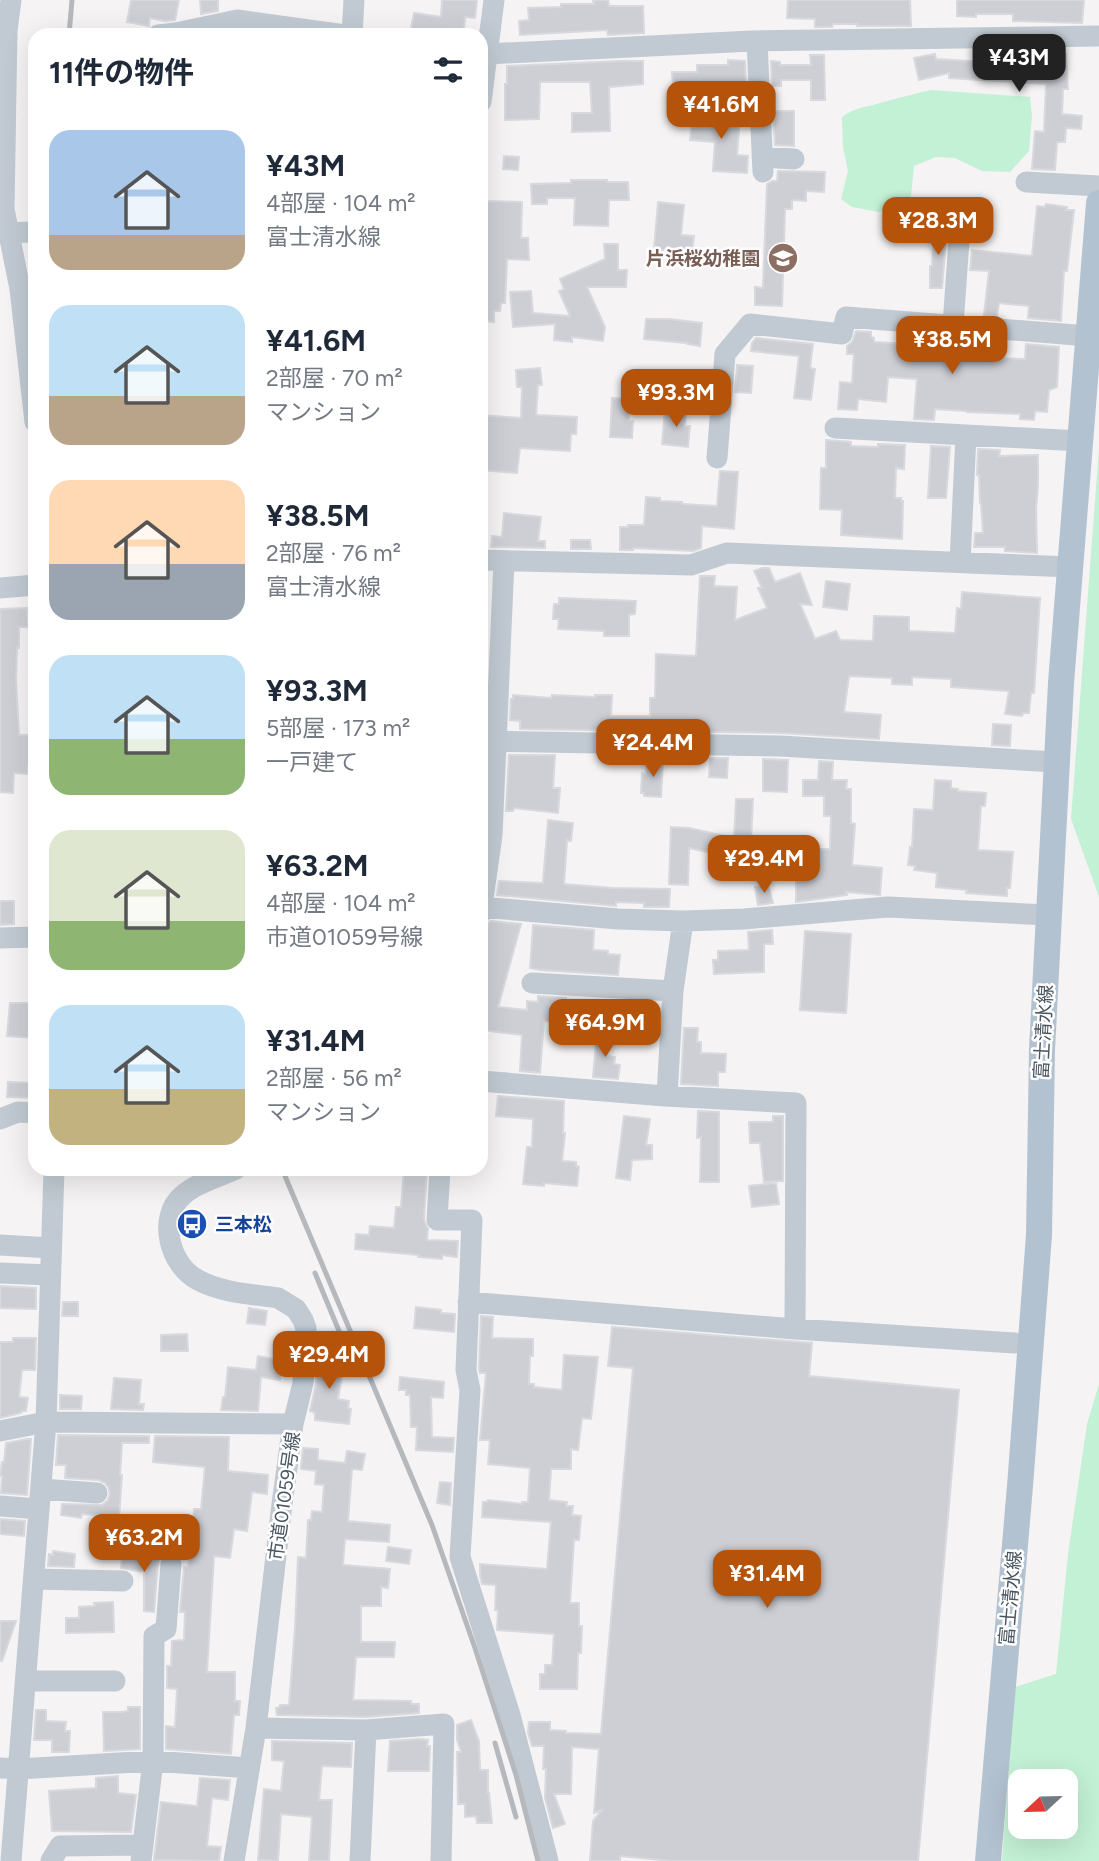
<!DOCTYPE html>
<html lang="ja">
<meta charset="utf-8">
<style>
:root{--surface:#fff;--page:#f6f6f7;--text:#1f2937;--muted:#747a83;--accent:#b45309}
body{margin:0;font-family:Figtree,"Noto Sans JP",sans-serif;background:var(--page);color:var(--text);height:100vh;display:flex;flex-direction:column;font-size:26px;white-space:nowrap}
*{box-sizing:border-box;margin:0}
p{font-size:23px;color:var(--muted)}
.icon{flex:none;width:38px;height:38px;fill:none;stroke:currentColor;stroke-width:2;stroke-linecap:round;stroke-linejoin:round}
.map{position:relative;flex:1;overflow:hidden}
.sheet{position:absolute;left:28px;top:28px;width:460px;height:1148px;display:flex;flex-direction:column;background:var(--surface);border-radius:21px;box-shadow:0 7px 28px #0002}
.sheet>*{flex:none}
.needle{width:46px;rotate:248deg}
.fabs{position:absolute;left:1008px;top:1769px;display:grid;gap:14px}
.fabs a{display:grid;place-items:center;width:70px;height:70px;border-radius:14px;background:var(--surface);box-shadow:0 7px 28px #0002;font-size:35px}
.price{position:absolute;translate:-50% -60px;padding:0 16px;border-radius:14px;background:var(--accent);color:#fff;font-size:23px;line-height:46px;filter:drop-shadow(0 2px 4px #0008)}
.price::after{content:'';position:absolute;left:50%;top:42px;width:21px;height:16px;margin-left:-10px;background:inherit;clip-path:polygon(0 0,100% 0,50% 100%)}
.price.on{background:#222;color:#fff}
ul{padding:0;list-style:none}
li{display:flex;align-items:center;gap:21px;height:175px;padding:0 21px}
li span{display:grid;place-items:center;flex:none;width:196px;height:140px;border-radius:21px;color:#555}
li>.icon{margin-inline-start:auto}
span .icon{width:84px;height:84px;fill:#fffc;stroke-width:1}
li b{font-size:30px}
h2{display:flex;justify-content:space-between;align-items:center;height:84px;padding:0 21px;font-size:30px}
.map>svg:first-child{display:block}
.green{fill:#c3f1d5;fill-rule:evenodd}
.building{fill:#cdcfd5;stroke:#d7d9de;stroke-width:2}
.lines{fill:none;stroke-linecap:round;stroke-linejoin:round}
.minor{stroke:#c1cad2;stroke-width:21}
.major{stroke:#b3c2d1;stroke-width:26}
.rail{stroke:#b5b8bd;stroke-width:5}
.labels{text-anchor:middle;stroke-width:5;stroke-linejoin:round;paint-order:stroke}
.education-label{font-size:19px;font-weight:bold;fill:#785e54;stroke:#fff;text-anchor:end}
.street-label{font-size:19px;fill:#4a5661;stroke:#fff}
.transit-label{font-size:19px;font-weight:bold;fill:#164399;stroke:#fff;text-anchor:start}
</style>
<div class="map">
<svg width="1099" height="1861" viewBox="0 0 1099 1861">
<rect width="100%" height="100%" fill="#f5f3f3"/>
<!-- green -->
<path class="green" d="M931,90L1030,97L1032,116L1029,151L1010,172L982,171L955,158L936,157L914,166L911,196L879,212L852,207L841,199L848,171L843,147L842,117C856,107 864,108 880,103C897,98 914,94 931,90Z
M1099,448V897L1071,819Z
M1099,1384V1861H1002L1015,1687L1056,1674L1068,1554L1087,1424ZM1020,1782H1066V1827H1020Z"/>
<!-- building -->
<path class="building" d="M131,0H179L175,20L165,21L150,18L149,26L127,22Z
M200,0H218V11L201,14Z
M442,0H477L475,18L465,17L464,33L453,32V34L411,29L414,13L441,17Z
M593,0H608L609,6H643L644,33L608,35L607,30L520,35L519,21L529,20L528,8L561,7V4H594Z
M788,0H910L911,26H857V24H833L832,27H815V19L787,18Z
M957,0H1084L1082,23L1013,21V14H976V17L957,16Z
M935,54L936,59L1048,66L1047,55L1066,54L1068,89H1063L1062,114L1082,116L1081,129L1066,128L1065,142H1057L1055,170L1032,169L1035,131L1044,132L1046,84L949,78V73L919,80L914,58Z
M810,55H824L825,100H811V80H781V86H772L771,61L780,62V65H811Z
M728,60L745,61L746,86H673L672,72H697V65H728Z
M620,61H643V84L609,87L610,131L572,132V113H592L590,82H540L539,119L505,120V84H507V66Z
M773,111H794V146L775,145Z
M693,115L740,118L737,155L748,156L747,173L713,171L715,142L690,140Z
M504,156L519,157L518,170L503,169Z
M778,171L825,172L824,192L806,191V201L792,200V209H785L782,306L755,305V287L763,288L767,184L772,181H777Z
M571,180H607V182H628L629,200H609L608,226L574,225L575,198H547V204H532L531,184L571,183Z
M485,201L522,202L521,238H528L529,260L507,259L505,303H501L500,311H494V322L481,321L482,222H485Z
M658,202L684,205L681,235L694,236L692,253L654,249Z
M1046,204L1067,207L1066,210H1074L1067,271H1064L1061,321L1028,318L1029,306L999,303L997,316L984,315L989,271L970,270L972,250L1032,256L1037,206L1045,207Z
M934,227H947L942,288H930V266H932Z
M604,244H618V270H627L626,287H587L605,327L603,341L572,337V342L554,340L555,324L513,327L510,292L531,291L533,313L570,316L559,291L564,289L560,279L605,259Z
M646,319H669L702,323L700,346L687,344V343L644,339Z
M856,331L871,332V337L874,338V342L922,345V336L986,341L985,358L1025,359L1026,344L1059,347L1057,387L1049,390L1047,412L1035,411L1034,420L1020,419V414L967,412V411L935,409L934,420L914,419L917,379L888,377L886,402L858,399L857,410L838,409L840,382L852,383L854,354H847V346L852,342Z
M756,338L813,344L810,368L815,369L811,400L794,398L799,356L751,351L752,343Z
M737,365L753,366L751,393L735,392Z
M540,368L542,385H538L536,415L577,417L576,434H571L570,451L520,448L517,473L481,470V415L521,418L522,387H517L516,370Z
M612,398L630,399L629,421H633L632,438L610,437Z
M665,410L686,411L685,426H690L688,447L662,444Z
M826,440L851,442V446L878,447V444L905,445L904,469L896,468L895,498H901V501H903L902,539L841,535L842,510L820,509L821,468H826Z
M931,446L950,447L946,498H928Z
M978,449L1000,450L999,456L1038,455V486L1036,508L1037,553L1005,551V547H974L975,533H983L981,503H980L979,475H977Z
M720,471L738,472L734,529L702,526L701,548L693,551L633,548V550H620V527H628V525H644L646,497L660,498V501L682,502V504L717,506Z
M504,513L541,517L538,541H545V548L491,547L492,536L502,537Z
M571,540H590L591,549H571Z
M762,568H769L775,582L800,573L812,605L800,604L815,639L836,631L840,640L873,641L874,616L909,617V631L955,633L957,608L961,609L962,592L1040,598L1034,693H1031L1029,713H1023L1022,716L1005,714L1009,691L951,687V679L912,677V685L892,684V678L849,676L844,712L881,715L879,739L780,733L520,729V721L510,720L511,699H513V695L551,698L552,695L595,697V695H612L611,716H650V698H655L656,654L696,656L700,576H715L714,586L737,587L735,620L767,608L758,588H762L754,571Z
M826,581L850,584L847,610L823,607Z
M559,598L636,601L635,614L629,615V636H604V631L558,629L559,619H553L554,604H559Z
M27,608L28,627H19V648H17L16,680L19,735H35L34,766H28V774L14,773L13,793L0,792V609Z
M993,724L1011,725L1010,746L992,745Z
M509,755H555L553,788H560L558,813L514,808L513,811H506Z
M710,758H728L727,778L709,777Z
M647,759L663,760L661,797L644,796V793H641L642,773L646,774Z
M763,759L788,760L787,792L763,791Z
M819,761L833,762L832,780H847L846,789H851V823L855,824L852,865L882,868L880,895L846,892L847,895L796,902V878L815,874L793,870V849H830L831,816H824V796H803V780H818Z
M935,780L951,781V788L958,789V791L986,793L985,806H981L978,850L1013,852L1010,888H1007V896L966,893L967,890L936,887L937,873L914,870L915,866L908,865L910,847L912,848L914,809L933,810Z
M736,799H753L751,841L757,843L753,862L689,848L688,885L669,884L671,827L689,828L734,838Z
M548,820L573,823L571,841L567,840L564,884L612,888L670,889L669,907H644V903L616,902V906L497,895L499,881L543,883Z
M768,884L773,903L758,905L755,887Z
M0,901H14V924L0,925Z
M491,921L521,924L498,1007L527,1010V1001L538,1002V996L566,998L564,1023L544,1021L540,1073L520,1071L522,1035L481,1030V928L484,929L485,925Z
M533,925L594,930L593,950L608,951V954L620,955L618,975L540,970L530,968Z
M772,930L773,944H764V972L714,974L713,960H718V951L749,950L748,932Z
M805,931L851,934L846,1013L800,1010Z
M617,1001L647,1003L645,1028L615,1026Z
M10,1003H35V1038L7,1036Z
M684,1028H698L697,1042H701V1053L726,1054L725,1072H718V1086L681,1084Z
M597,1032L610,1033L607,1056L615,1057L614,1064L620,1065L618,1079L593,1077Z
M8,1082L35,1083V1098L7,1097Z
M498,1096L564,1101L563,1133H565L562,1161L576,1162V1166L579,1167L577,1186L544,1183V1186L523,1184L527,1147H532L533,1119L496,1116Z
M698,1111L719,1112V1182H700L701,1137L697,1138Z
M624,1116L650,1119L646,1145H652V1159L632,1160L630,1180L616,1178Z
M773,1116H783V1181L764,1182L760,1143H750L749,1122H773Z
M404,1169H427L424,1219L428,1229L427,1240L458,1241L457,1257L442,1255V1259L418,1257L419,1255L355,1249L356,1234L369,1235L370,1226L394,1228L396,1207H401Z
M776,1183L779,1204L752,1207L749,1186Z
M0,1286L36,1288V1309L0,1308Z
M63,1302H78V1316H62Z
M416,1307L441,1310V1313L455,1314L454,1332L414,1328Z
M249,1308L267,1311L265,1325L247,1323Z
M481,1316L493,1317L492,1338L533,1339V1356H530L529,1384H534V1387L562,1390L564,1355L598,1357L591,1419L582,1418L578,1450L571,1449V1469H551L549,1500L567,1502L566,1506H573L572,1515L581,1516L579,1540H574L570,1603H579V1626H582L581,1653H578L577,1689H540V1674H545V1665H552L554,1634L497,1630L498,1610H495L496,1585L482,1584L480,1575V1564L547,1569L551,1522L482,1517L483,1502H487L488,1500L522,1504V1502H528L530,1468L488,1464L490,1440H480L486,1373H480L479,1369Z
M612,1327L812,1343L809,1376L959,1390L918,1861H671L620,1856V1861H590L593,1821L602,1810L594,1813L599,1749L572,1747L571,1794H554L565,1824L553,1828L545,1798L546,1769H543L544,1746H532L528,1733L529,1722H550V1730L566,1731V1733L601,1734L633,1368L608,1366Z
M187,1334L188,1351H161V1335Z
M13,1338H36L35,1370H22L19,1397L28,1398L26,1411H22L21,1413L0,1418V1342H13Z
M319,1345L333,1347L332,1354L336,1355L334,1373L342,1374L338,1399L349,1401L348,1408L351,1409L349,1424L315,1420V1413L310,1411L316,1384Z
M258,1356L283,1361L280,1380L261,1377L258,1411L221,1410L223,1397H225L228,1367L256,1370Z
M400,1377L444,1382L443,1398L431,1397L432,1437L454,1438L453,1452L416,1450L417,1427H411L410,1395H406V1390H399Z
M114,1378L141,1380L139,1404H144L143,1410L111,1409Z
M60,1395L82,1396L81,1409H60Z
M58,1435L149,1436V1443H122L120,1475H122L119,1517L82,1514L81,1518L61,1515L62,1504L102,1505L108,1500L110,1493L108,1487L105,1483L99,1480L65,1478L66,1465H56Z
M155,1436L229,1437L228,1471L268,1475L267,1494L252,1492L247,1531L234,1529L230,1558L214,1556L207,1672H235V1701H240L239,1715H234L231,1754L166,1749V1726L175,1727L177,1689L167,1688V1666H171L172,1641L184,1640L185,1612H180L184,1567H188L194,1524L193,1523L194,1509H201L205,1467L153,1462Z
M27,1439H31L27,1495L1,1493L2,1476H0L2,1462H4L6,1443Z
M303,1448L318,1449V1460L345,1463L347,1451L365,1454L362,1470L352,1469L348,1521L390,1525L389,1542L345,1539L343,1565L390,1569L388,1588L381,1587V1606H361V1642H395L394,1657H356L353,1700L411,1701V1704H419V1713L366,1717L277,1715L276,1708L280,1707V1705H289L295,1629L298,1557L306,1558L308,1520H311L312,1511L322,1512L324,1485L315,1484L316,1471L301,1469Z
M440,1482L451,1483L450,1505L437,1503Z
M0,1519L25,1521L24,1536L0,1534Z
M388,1547L411,1550L409,1564L386,1561Z
M123,1550L144,1552V1557H160L158,1563L154,1612L144,1611V1572L121,1568Z
M53,1551L75,1554L74,1567L48,1566L49,1554L53,1555Z
M113,1602L114,1632L66,1633V1618H79V1607L95,1606L94,1603Z
M0,1621H16L2,1661H0Z
M128,1707H140V1749L104,1751L103,1712H123L128,1711Z
M36,1710H46V1721L66,1722L65,1731H70L69,1752H52V1740H34Z
M471,1720L479,1741L480,1770H488V1793H489L492,1823H477L476,1816L465,1817V1804H458L457,1752H461L457,1740V1725Z
M419,1739L428,1740L427,1746H430L429,1771H388L390,1741Z
M272,1741L352,1743L351,1767L322,1766L319,1800H332L329,1861H309L312,1817L281,1814L278,1861L258,1860L264,1789L281,1791L284,1761L272,1760Z
M118,1776V1793L136,1795L131,1832L52,1831L49,1791L96,1788V1778Z
M200,1778L230,1780L228,1800L212,1798L207,1846L221,1847L219,1861L154,1860L161,1802L197,1806Z"/>
<g class="lines">
<!-- minor -->
<path class="minor" d="M11,0L7,31L4,209L20,289L35,422
M158,35L176,33L237,20L345,35
M352,35L354,0
M757,41L763,172
M486,54L752,41L1099,36
M481,102L494,0
M729,105L760,103
M762,157L794,159
M1026,182L1099,186
M0,233L35,232
M953,325L961,213
M835,428L1080,441
M717,458L725,354L750,324L842,334L846,317L1089,336
M481,560L691,565L727,553L1070,567
M960,563L966,435
M0,588L35,585
M481,741L780,746L1056,762
M481,907L618,919L683,921L744,919L888,907L1048,915
M481,913L492,835L504,561
M0,938L35,937
M532,983L673,991
M481,1081L665,1096L796,1103L795,1329
M667,1096L673,991L683,921
M0,1119L18,1112L35,1113
M440,1169L437,1220H472L466,1370L470,1390L460,1557L510,1715L548,1861
M0,1245L51,1248
M0,1273L50,1275
M468,1302L795,1329L1015,1343
M0,1431L46,1422L293,1424
M41,1489L97,1493
M0,1506L39,1509
M34,1579L123,1581
M26,1681H115
M256,1728L366,1730L444,1724L441,1861
M0,1768L19,1769L153,1761L249,1768
M11,1861L46,1422L54,1169
M51,1861L60,1846L143,1845
M141,1861L153,1761L154,1636L166,1629L171,1564
M234,1861L256,1728L282,1504L293,1424L303,1383L306,1346V1328L303,1320L296,1309L278,1298C252,1294 222,1293 198,1280C170,1266 157,1218 182,1196C196,1183 219,1177 236,1169
M360,1861L366,1730"/>
<!-- major -->
<path class="major" d="M988,1861L1020,1486L1039,1235L1042,1050L1061,683L1099,203"/>
<!-- rail -->
<path class="rail" d="M69,35L72,0
M282,1169L432,1525L475,1648L516,1775L538,1861
M315,1273L339,1331
M495,1743L516,1817"/>
</g>
<!-- icons -->
<defs>
<g id="school-disc" transform="scale(1.575)"><circle r="9.5" fill="#8d6e63" stroke="#fff"/><path d="M0-5L7-2L0 1L-7-2ZM-4 1L0 2.5L4 1V4Q0 6-4 4Z" fill="#fff"/></g>
<g id="bus-disc" transform="scale(1.575)"><circle r="9.5" fill="#1a4fb4" stroke="#fff"/><path d="M-5-6H5V4H4V6H2V4H-2V6H-4V4H-5ZM-3.5-4V0h7V-4ZM-3.5 1.2v1.5H-2V1.2ZM2 1.2v1.5H3.5V1.2Z" fill="#fff"/></g>
</defs>
<g fill-rule="evenodd">
<use href="#school-disc" x="783" y="258"/>
<use href="#bus-disc" x="192" y="1224"/>
</g>
<g class="labels">
<!-- education labels -->
<g class="education-label">
<text x="760" y="265">片浜桜幼稚園</text>
</g>
<!-- street labels -->
<g class="street-label">
<text transform="translate(1043 1032) rotate(-87)" y="7">富士清水線</text>
<text transform="translate(284 1496) rotate(-82)" y="7">市道01059号線</text>
<text transform="translate(1010 1598) rotate(-85)" y="7">富士清水線</text>
</g>
<!-- transit labels -->
<g class="transit-label">
<text x="215" y="1231">三本松</text>
</g>
</g>
</svg>
<div class="fabs">
<a><svg class="needle" viewBox="-14 -14 28 28"><path d="M0-13l5 13h-10z" fill="#e53935"/><path d="M0 13l5-13h-10z" fill="#747a83"/></svg></a>
</div>
<b class="price on" style="left:1019px;top:94px">¥43M</b>
<b class="price" style="left:721px;top:141px">¥41.6M</b>
<b class="price" style="left:938px;top:257px">¥28.3M</b>
<b class="price" style="left:952px;top:376px">¥38.5M</b>
<b class="price" style="left:676px;top:429px">¥93.3M</b>
<b class="price" style="left:653px;top:779px">¥24.4M</b>
<b class="price" style="left:764px;top:895px">¥29.4M</b>
<b class="price" style="left:605px;top:1059px">¥64.9M</b>
<b class="price" style="left:329px;top:1391px">¥29.4M</b>
<b class="price" style="left:144px;top:1574px">¥63.2M</b>
<b class="price" style="left:767px;top:1610px">¥31.4M</b>
<section class="sheet">
<h2>11件の物件<svg class="icon" aria-label="filters" viewBox="0 0 24 24"><path d="M4 7h16M4 17h16"/><circle cx="9" cy="7" r="2"/><circle cx="15" cy="17" r="2"/></svg></h2>
<ul>
<li><span style="background:linear-gradient(#a9c7e8 75%,#b9a48a 0)"><svg class="icon" aria-label="home" viewBox="0 0 24 24"><path d="M3 11l9-7 9 7M6 9v11h12V9"/></svg></span><div><b>¥43M</b><p>4部屋 · 104 m²</p><p>富士清水線</p></div></li>
<li><span style="background:linear-gradient(#bfe0f5 65%,#b9a48a 0)"><svg class="icon" aria-label="home" viewBox="0 0 24 24"><path d="M3 11l9-7 9 7M6 9v11h12V9"/></svg></span><div><b>¥41.6M</b><p>2部屋 · 70 m²</p><p>マンション</p></div></li>
<li><span style="background:linear-gradient(#ffd9b3 60%,#9aa5b1 0)"><svg class="icon" aria-label="home" viewBox="0 0 24 24"><path d="M3 11l9-7 9 7M6 9v11h12V9"/></svg></span><div><b>¥38.5M</b><p>2部屋 · 76 m²</p><p>富士清水線</p></div></li>
<li><span style="background:linear-gradient(#bfe0f5 60%,#8fb573 0)"><svg class="icon" aria-label="home" viewBox="0 0 24 24"><path d="M3 11l9-7 9 7M6 9v11h12V9"/></svg></span><div><b>¥93.3M</b><p>5部屋 · 173 m²</p><p>一戸建て</p></div></li>
<li><span style="background:linear-gradient(#dfe7d0 65%,#8fb573 0)"><svg class="icon" aria-label="home" viewBox="0 0 24 24"><path d="M3 11l9-7 9 7M6 9v11h12V9"/></svg></span><div><b>¥63.2M</b><p>4部屋 · 104 m²</p><p>市道01059号線</p></div></li>
<li><span style="background:linear-gradient(#bfe0f5 60%,#c2b280 0)"><svg class="icon" aria-label="home" viewBox="0 0 24 24"><path d="M3 11l9-7 9 7M6 9v11h12V9"/></svg></span><div><b>¥31.4M</b><p>2部屋 · 56 m²</p><p>マンション</p></div></li>
</ul>
</section>
</div>
